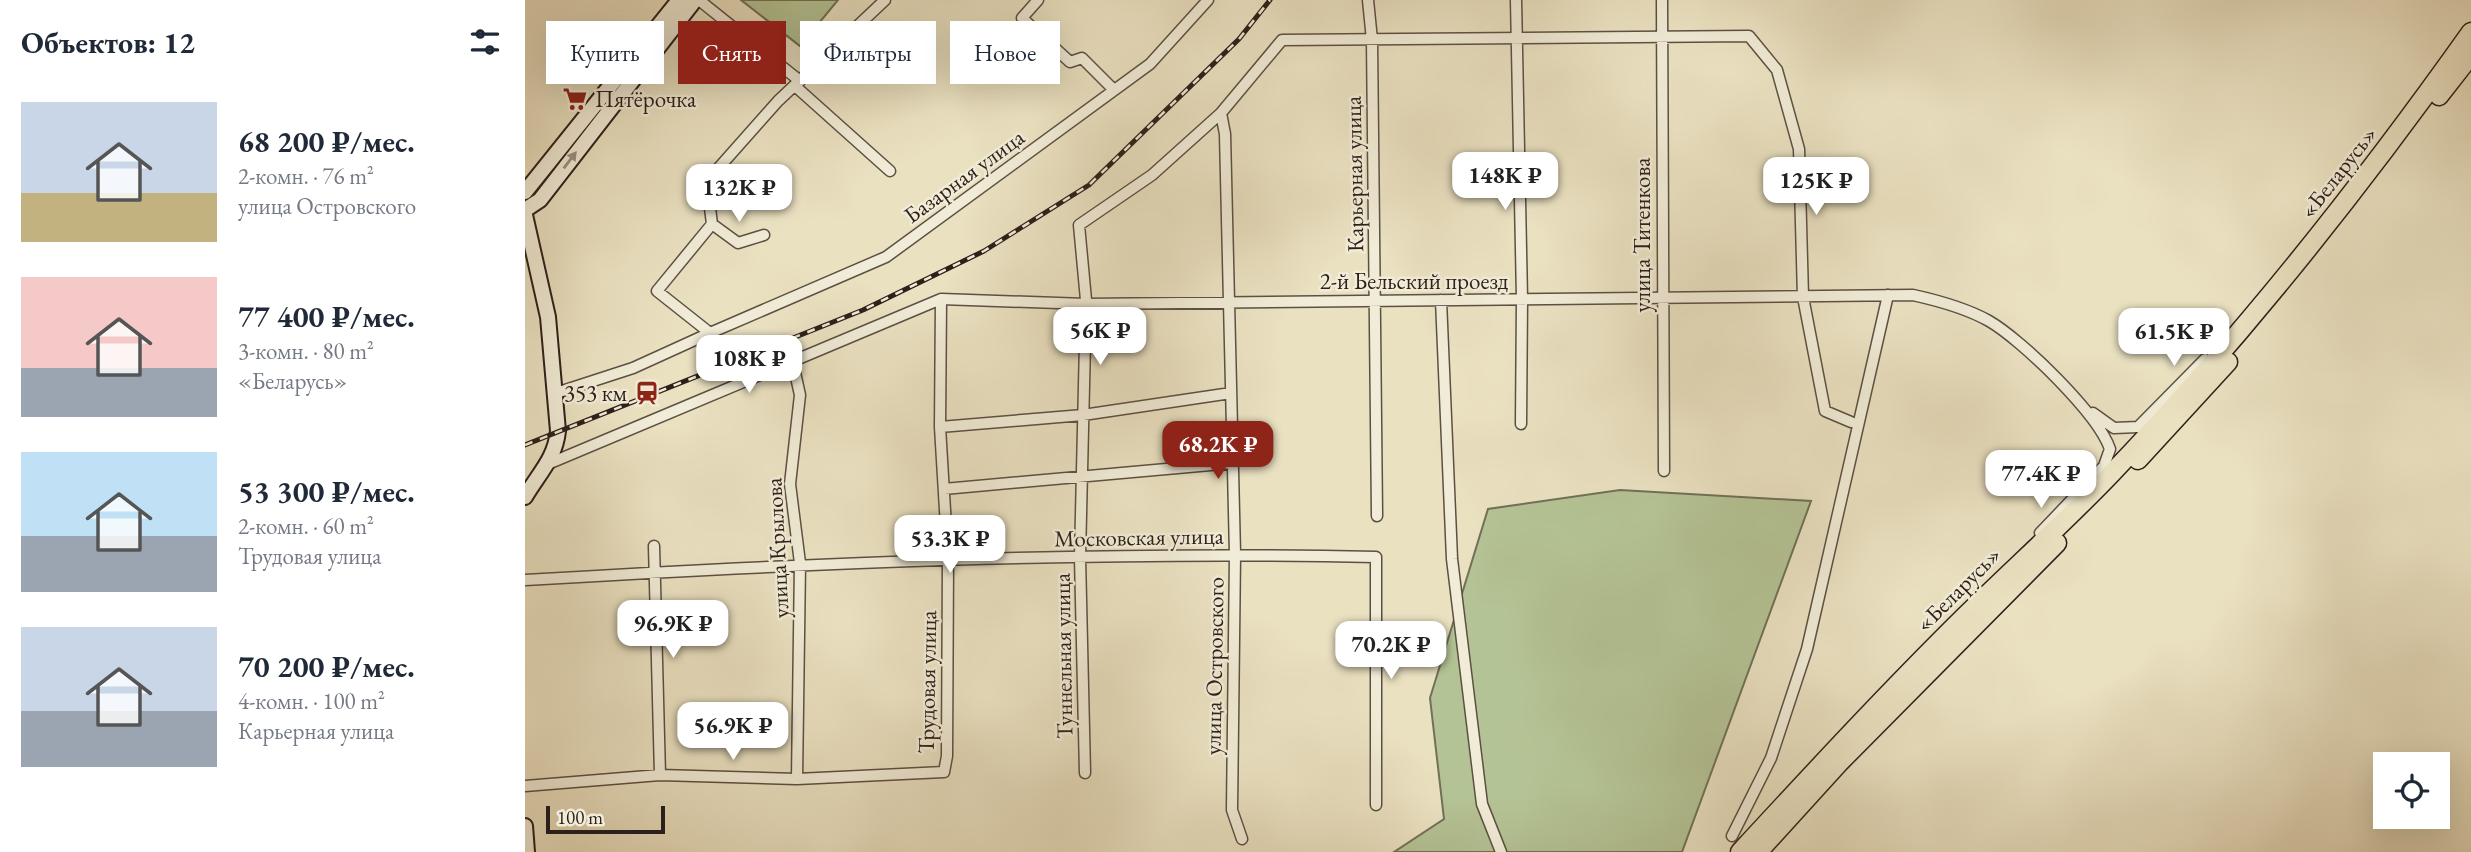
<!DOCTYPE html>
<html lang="ru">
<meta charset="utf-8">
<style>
:root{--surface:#fff;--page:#f2f2f3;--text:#1f2937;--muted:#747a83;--accent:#8f2418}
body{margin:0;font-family:"EB Garamond",serif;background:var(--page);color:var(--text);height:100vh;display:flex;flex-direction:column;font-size:26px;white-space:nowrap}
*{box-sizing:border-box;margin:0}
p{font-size:23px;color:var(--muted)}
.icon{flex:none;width:38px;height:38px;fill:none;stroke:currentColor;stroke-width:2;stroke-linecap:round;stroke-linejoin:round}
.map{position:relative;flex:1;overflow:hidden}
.side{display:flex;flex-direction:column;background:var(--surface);width:525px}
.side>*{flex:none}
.top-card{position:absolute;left:21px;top:21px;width:665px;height:63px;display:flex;gap:14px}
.fabs{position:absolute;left:1848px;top:752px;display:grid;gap:14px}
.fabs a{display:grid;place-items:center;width:77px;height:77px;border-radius:0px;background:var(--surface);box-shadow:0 7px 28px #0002;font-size:35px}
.scale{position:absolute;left:21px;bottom:18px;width:119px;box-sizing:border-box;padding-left:7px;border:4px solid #2d1f1a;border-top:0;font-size:19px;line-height:24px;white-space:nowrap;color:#2d1f1a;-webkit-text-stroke:5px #f1ecd7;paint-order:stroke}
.price{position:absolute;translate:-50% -60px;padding:0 16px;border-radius:14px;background:#fff;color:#222;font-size:23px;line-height:46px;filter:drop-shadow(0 2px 4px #0008)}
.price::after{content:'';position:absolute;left:50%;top:42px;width:21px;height:16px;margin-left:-10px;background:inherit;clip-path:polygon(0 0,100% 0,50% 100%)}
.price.current{background:var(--accent);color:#fff}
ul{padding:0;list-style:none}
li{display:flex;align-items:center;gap:21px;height:175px;padding:0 21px}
li span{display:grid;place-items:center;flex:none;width:196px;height:140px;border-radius:0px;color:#555}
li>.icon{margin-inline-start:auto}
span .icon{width:84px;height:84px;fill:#fffc;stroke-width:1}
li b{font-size:30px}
h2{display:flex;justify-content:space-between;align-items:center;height:84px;padding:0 21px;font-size:30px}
.pill{padding:0 24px;border-radius:0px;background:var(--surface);box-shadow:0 7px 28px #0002;font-size:24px;line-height:63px}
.pill.current{background:var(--accent);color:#fff}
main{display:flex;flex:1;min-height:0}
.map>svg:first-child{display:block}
.green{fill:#b4c395;stroke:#707158;stroke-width:2}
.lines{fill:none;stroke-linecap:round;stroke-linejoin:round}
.street-casing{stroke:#5c5044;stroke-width:13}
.secondary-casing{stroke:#2d1f1a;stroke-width:18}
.highway-casing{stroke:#2d1f1a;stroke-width:21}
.street{stroke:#f1ecd7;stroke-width:10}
.secondary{stroke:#f1ecd7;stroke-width:14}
.highway{stroke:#eae1c1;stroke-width:18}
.rail-casing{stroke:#2d1f1a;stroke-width:5}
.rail{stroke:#f1ecd7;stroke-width:2.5;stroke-dasharray:8;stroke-linecap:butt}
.oneway{fill:#999082}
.labels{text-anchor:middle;stroke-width:5;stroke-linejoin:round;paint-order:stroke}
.poi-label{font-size:23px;fill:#2d1f1a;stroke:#f1ecd7;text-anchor:start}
.street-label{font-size:23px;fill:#2d1f1a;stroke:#f1ecd7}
</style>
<main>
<section class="side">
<h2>Объектов: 12<svg class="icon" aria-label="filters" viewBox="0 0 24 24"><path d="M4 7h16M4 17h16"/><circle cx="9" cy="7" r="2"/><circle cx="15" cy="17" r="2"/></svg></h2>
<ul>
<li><span style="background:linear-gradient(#c9d6e8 65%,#c2b280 0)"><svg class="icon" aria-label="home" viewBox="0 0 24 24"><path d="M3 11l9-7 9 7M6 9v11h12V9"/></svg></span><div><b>68 200 ₽/мес.</b><p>2-комн. · 76 m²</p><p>улица Островского</p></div></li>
<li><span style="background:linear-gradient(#f6c9c9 65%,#9aa5b1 0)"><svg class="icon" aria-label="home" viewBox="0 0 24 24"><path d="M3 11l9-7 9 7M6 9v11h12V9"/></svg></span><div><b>77 400 ₽/мес.</b><p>3-комн. · 80 m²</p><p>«Беларусь»</p></div></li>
<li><span style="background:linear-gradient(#bfe0f5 60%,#9aa5b1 0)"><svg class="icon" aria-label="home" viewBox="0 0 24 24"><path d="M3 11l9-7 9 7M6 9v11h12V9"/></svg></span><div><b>53 300 ₽/мес.</b><p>2-комн. · 60 m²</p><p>Трудовая улица</p></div></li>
<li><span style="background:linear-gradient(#c9d6e8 60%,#9aa5b1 0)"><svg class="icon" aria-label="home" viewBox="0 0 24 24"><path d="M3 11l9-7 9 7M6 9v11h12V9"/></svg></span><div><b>70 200 ₽/мес.</b><p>4-комн. · 100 m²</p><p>Карьерная улица</p></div></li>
</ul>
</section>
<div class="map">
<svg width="1946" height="852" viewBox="0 0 1946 852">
<rect width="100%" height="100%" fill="#eae1c1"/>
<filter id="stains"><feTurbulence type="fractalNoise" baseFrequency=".00286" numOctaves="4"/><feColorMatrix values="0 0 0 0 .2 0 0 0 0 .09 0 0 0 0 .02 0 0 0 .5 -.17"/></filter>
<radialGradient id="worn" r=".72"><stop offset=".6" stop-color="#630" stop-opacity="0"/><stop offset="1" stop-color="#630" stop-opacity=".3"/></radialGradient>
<!-- green -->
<path class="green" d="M216,0H313L275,46Z
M1095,490L1286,501L1157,852H869L919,819L905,698L963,509Z"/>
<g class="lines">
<!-- street casing -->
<g class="street-casing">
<path id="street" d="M174,0L275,81
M360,0L253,101L190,172L185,208L187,224L132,291L185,333L361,257L625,64L683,0
M513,0L497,18L545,62L557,58L589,90
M843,0L847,40L852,516
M991,0L997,299L996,424
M1137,0L1139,471
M270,86L365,171
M696,113L700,134L710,554L707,810L717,839
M187,224L213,243L239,235
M916,300L927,559L957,804L976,852
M267,359L275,395L265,484L275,563L272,779
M31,393L108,368L185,333
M1568,413L1589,428L1613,427L1680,359
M415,427L558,415L706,393
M23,464L416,299L561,304L1388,295C1415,301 1441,308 1464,321C1497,340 1573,414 1585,449L1579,466L1515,533
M419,489L708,463
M129,546L135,775
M0,580C283,563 567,551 851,557V805
M560,773L555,557L561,300L554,225L627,175L696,113L757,40L1224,36L1252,70L1274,149L1278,297L1300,411L1326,422
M0,786L135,775L272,779L419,772L422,756L423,560L415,427L416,299
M1207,836L1246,758L1282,649L1363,295"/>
</g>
<!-- secondary casing -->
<g class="secondary-casing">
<path id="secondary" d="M0,192L154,0
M0,210L15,200L170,0
M0,215L23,317L33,431C30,459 14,473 0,497
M0,826L2,852"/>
</g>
<!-- highway casing -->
<g class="highway-casing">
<path id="highway" d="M1914,96L1946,55
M1613,460L1703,362
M1215,852C1289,772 1363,692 1440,616C1489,568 1540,522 1587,473C1718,336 1836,187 1946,32
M1233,852L1315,762L1532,543"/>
</g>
<!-- street -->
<use href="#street" class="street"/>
<!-- secondary -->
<use href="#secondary" class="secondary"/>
<!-- highway -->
<use href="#highway" class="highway"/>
<!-- rail casing -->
<g class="rail-casing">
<path id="rail" d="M0,445L338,310L459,251L564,185L714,39L745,0"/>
</g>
<!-- rail -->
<use href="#rail" class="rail"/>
</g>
<!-- one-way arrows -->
<defs><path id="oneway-solid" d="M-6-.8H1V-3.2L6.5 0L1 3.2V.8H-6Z" transform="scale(1.75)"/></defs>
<use class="oneway" href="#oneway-solid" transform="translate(45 160) rotate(-53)"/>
<!-- icons -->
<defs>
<g id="supermarket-bare" transform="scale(1.89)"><path d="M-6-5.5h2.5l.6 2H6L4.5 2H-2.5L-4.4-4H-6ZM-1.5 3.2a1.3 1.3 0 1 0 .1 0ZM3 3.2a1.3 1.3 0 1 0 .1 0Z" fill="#8f2418" stroke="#f1ecd7" stroke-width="2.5" paint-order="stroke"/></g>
<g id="station-bare" transform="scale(1.89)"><path d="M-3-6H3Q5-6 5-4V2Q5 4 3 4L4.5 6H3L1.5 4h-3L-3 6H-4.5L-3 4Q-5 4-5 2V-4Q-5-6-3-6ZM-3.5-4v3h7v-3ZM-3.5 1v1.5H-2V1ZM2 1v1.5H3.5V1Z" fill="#8f2418" stroke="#f1ecd7" stroke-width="2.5" paint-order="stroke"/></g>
</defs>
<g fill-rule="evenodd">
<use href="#supermarket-bare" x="50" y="99"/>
<use href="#station-bare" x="122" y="393"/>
</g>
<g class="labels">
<!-- poi labels -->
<g class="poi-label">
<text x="70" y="107">Пятёрочка</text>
<text x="102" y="401" text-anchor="end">353 км</text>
</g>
<!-- street labels -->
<g class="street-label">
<text transform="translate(1813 172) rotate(-52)" y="8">«Беларусь»</text>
<text transform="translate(829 174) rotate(-91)" y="8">Карьерная улица</text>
<text transform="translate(439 176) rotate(-36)" y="8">Базарная улица</text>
<text transform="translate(1117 235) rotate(-90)" y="8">улица Титенкова</text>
<text x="889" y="289">2-й Бельский проезд</text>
<text transform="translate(614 537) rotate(-1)" y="8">Московская улица</text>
<text transform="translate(252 548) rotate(-93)" y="8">улица Крылова</text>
<text transform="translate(1433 589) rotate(-45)" y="8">«Беларусь»</text>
<text transform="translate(538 656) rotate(-91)" y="8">Туннельная улица</text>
<text transform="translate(689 666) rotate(-89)" y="8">улица Островского</text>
<text transform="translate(402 682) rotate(-89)" y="8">Трудовая улица</text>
</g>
</g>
<rect width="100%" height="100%" filter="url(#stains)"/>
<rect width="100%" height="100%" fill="url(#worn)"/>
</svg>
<div class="fabs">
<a><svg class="icon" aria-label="locate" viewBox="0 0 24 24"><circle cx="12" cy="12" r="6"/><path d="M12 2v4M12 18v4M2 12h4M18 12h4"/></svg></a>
</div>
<div class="scale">100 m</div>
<b class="price" style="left:980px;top:212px">148K ₽</b>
<b class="price" style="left:1291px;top:217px">125K ₽</b>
<b class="price" style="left:214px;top:224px">132K ₽</b>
<b class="price" style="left:575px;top:367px">56K ₽</b>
<b class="price" style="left:1649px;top:368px">61.5K ₽</b>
<b class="price" style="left:224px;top:395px">108K ₽</b>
<b class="price current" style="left:693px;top:481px">68.2K ₽</b>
<b class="price" style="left:1516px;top:510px">77.4K ₽</b>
<b class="price" style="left:425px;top:575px">53.3K ₽</b>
<b class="price" style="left:148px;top:660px">96.9K ₽</b>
<b class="price" style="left:866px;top:681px">70.2K ₽</b>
<b class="price" style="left:208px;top:762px">56.9K ₽</b>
<div class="top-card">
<a class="pill">Купить</a>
<a class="pill current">Снять</a>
<a class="pill">Фильтры</a>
<a class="pill">Новое</a>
</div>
</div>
</main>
